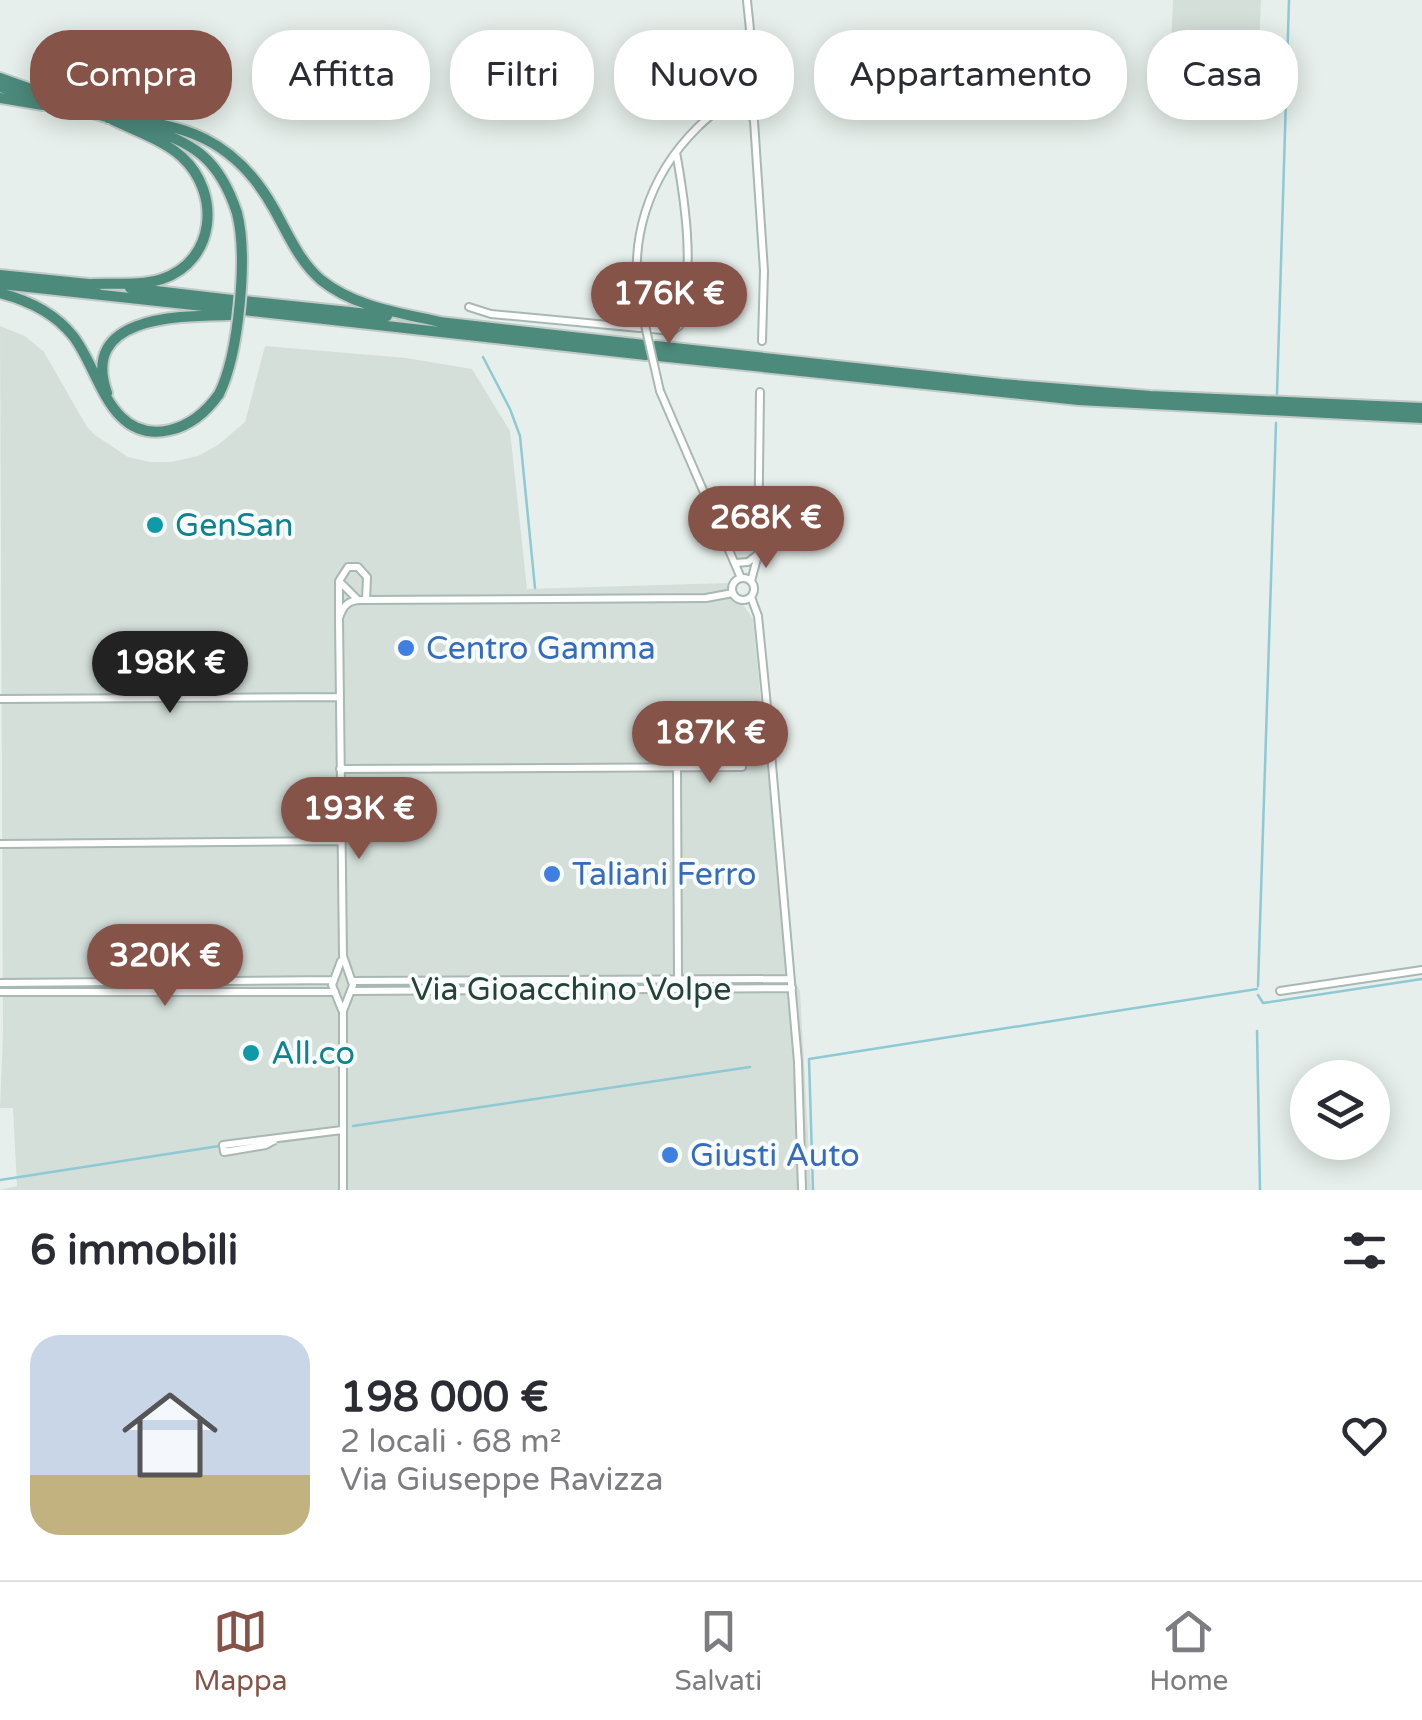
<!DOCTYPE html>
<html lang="it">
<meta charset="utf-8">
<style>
:root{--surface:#fff;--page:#f2f2f3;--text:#2b2b33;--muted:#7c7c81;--line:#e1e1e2;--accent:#855347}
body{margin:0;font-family:"Varela Round",sans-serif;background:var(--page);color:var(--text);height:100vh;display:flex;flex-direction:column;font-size:38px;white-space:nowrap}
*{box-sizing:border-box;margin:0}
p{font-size:32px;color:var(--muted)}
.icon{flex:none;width:55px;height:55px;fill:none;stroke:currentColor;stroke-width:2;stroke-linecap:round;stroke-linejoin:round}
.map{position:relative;height:1190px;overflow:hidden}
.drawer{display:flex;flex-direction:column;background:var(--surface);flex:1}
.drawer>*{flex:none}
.hud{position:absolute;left:30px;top:30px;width:1362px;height:90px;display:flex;gap:20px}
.fabs{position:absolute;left:1290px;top:1060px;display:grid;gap:20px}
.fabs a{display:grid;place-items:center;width:100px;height:100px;border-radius:50%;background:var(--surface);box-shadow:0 5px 25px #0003;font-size:50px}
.price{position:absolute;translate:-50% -85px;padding:0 22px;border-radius:35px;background:var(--accent);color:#fff;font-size:32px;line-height:65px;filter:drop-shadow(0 2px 5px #0008)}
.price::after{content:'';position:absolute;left:50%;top:60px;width:30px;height:22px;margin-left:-15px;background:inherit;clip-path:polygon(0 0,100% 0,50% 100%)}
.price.selected{background:#222;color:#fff}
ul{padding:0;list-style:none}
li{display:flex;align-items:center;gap:30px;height:250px;padding:0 30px}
li span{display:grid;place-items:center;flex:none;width:280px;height:200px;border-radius:30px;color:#555}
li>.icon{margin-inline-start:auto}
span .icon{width:120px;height:120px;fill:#fffc;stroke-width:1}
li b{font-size:42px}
h2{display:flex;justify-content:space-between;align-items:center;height:120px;padding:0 30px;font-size:42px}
.chip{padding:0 35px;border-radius:40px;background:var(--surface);box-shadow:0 5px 25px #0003;font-size:35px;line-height:90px}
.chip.selected{background:var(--accent);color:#fff}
.dock{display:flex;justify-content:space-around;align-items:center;height:140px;border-top:2px solid var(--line);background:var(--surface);font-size:28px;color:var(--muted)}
.dock a{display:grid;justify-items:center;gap:5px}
.dock .selected{color:var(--accent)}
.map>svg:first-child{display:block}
.built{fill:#d4dfda}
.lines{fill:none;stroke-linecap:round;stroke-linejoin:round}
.stream{stroke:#8ec9d4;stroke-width:2.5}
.minor-casing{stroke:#a8b8b2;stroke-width:10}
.trunk-casing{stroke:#c2cac8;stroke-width:14}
.minor{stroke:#fff;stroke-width:6}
.trunk{stroke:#4c8a7c;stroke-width:10}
.minor-bridge-casing{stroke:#a8b8b2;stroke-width:10;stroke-linecap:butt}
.trunk-bridge-casing{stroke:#c2cac8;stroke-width:14;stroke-linecap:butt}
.minor-bridge{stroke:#fff;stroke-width:6}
.trunk-bridge{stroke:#4c8a7c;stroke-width:10}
.culture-dot{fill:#0f9aa8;stroke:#f7fbf9;stroke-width:4}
.shop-dot{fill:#3f7fe0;stroke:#f7fbf9;stroke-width:4}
.labels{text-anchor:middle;stroke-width:8;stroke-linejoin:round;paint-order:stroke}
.culture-label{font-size:32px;fill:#0d838f;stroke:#f7fbf9;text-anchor:start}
.shop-label{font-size:32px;fill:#366cbe;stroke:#f7fbf9;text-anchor:start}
.street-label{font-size:32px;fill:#24423a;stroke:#f7fbf9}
</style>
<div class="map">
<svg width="1422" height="1190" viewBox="0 0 1422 1190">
<rect width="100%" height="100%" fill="#e6efeb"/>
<!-- built -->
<path class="built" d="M1173,0H1261L1259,49L1171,47Z
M0,326L25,336L44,352L87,427L95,435L128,457L150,462H171L198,456L218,445L245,422L265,346L406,358L472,369L510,431L527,589L728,583L753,619L786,963L800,991L811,1190H0L17,1186L13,1108H0L3,1034Z"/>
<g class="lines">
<!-- stream -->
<path class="stream" d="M483,357L510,409L520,436L535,588
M1277,394L1289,0
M1258,986L1276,423
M1258,995L1263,1003L1422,979
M1257,1031L1260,1190
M353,1126L750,1067
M0,1180L219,1146
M813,1190L809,1059L1257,989"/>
<!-- minor casing -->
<g class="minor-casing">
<path id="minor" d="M737,90L747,99L754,121L764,271L762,341
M469,307L491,314L640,328
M642,312C626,244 648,176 698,127C713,112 737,97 746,77C755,53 749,25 747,0
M652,329L672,331L679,326C695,272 686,207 676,152
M660,391L741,578
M735,563L748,562L757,555
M732 589a11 11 0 1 1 22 0a11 11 0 1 1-22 0Z
M751,581L758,555L760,392
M340,582L358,600
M751,597L758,616L766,696L798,1062L802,1190
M339,616V581L348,567H358L367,577L366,600
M0,699L340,697
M677,768L678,979
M340,769L742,767
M0,844L340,841
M341,961L332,985L342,1010
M352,981L790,979
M0,983L334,980
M352,991L792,988
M1280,991L1422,970
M0,992H335
M275,1140L266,1145L224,1152L223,1145L342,1130
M343,1190V1011L353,985L343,956L339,618C343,606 348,600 361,600L706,598L733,593"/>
</g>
<!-- trunk casing -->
<g class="trunk-casing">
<path id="trunk" d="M0,78L53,97
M0,87L110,118
M0,98L43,105
M108,118C184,122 236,140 274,209C288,234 299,261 321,280C356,308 402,313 444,323
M141,126C194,143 219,158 237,213
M0,275L98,285
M0,284L231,309
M92,284C114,283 141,286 162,279C216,261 221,193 182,157C163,140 136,131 113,120
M130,288L232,300
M0,293C27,300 55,313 73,336C100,370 109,444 170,430C192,425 207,411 219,394
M244,301L387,316
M243,310L646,355
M439,322L644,345
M656,346L1001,384L1150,396L1422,408
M658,356L1079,400L1422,418
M107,393C79,314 183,316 230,315"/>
</g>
<!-- minor -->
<use href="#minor" class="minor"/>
<!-- trunk -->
<use href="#trunk" class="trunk"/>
<!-- minor-bridge casing -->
<g class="minor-bridge-casing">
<path id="minor-bridge" d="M642,312L660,391"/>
</g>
<!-- trunk-bridge casing -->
<g class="trunk-bridge-casing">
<path id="trunk-bridge" d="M219,394C239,354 248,256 237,213"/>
</g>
<!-- minor-bridge -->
<use href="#minor-bridge" class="minor-bridge"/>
<!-- trunk-bridge -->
<use href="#trunk-bridge" class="trunk-bridge"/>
</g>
<!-- markers -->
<g class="culture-dot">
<circle cx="155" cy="525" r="10"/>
<circle cx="251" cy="1053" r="10"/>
</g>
<g class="shop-dot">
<circle cx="406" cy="648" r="10"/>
<circle cx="552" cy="874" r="10"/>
<circle cx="670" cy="1155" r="10"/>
</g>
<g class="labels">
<!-- culture labels -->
<g class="culture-label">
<text x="175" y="536">GenSan</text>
<text x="271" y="1064">All.co</text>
</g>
<!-- shop labels -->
<g class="shop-label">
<text x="426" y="659">Centro Gamma</text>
<text x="572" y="885">Taliani Ferro</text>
<text x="690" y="1166">Giusti Auto</text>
</g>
<!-- street labels -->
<g class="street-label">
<text x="571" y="1000">Via Gioacchino Volpe</text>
</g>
</g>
</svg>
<div class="fabs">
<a><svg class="icon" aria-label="layers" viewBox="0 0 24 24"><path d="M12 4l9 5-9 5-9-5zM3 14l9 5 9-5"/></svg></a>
</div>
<b class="price" style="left:669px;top:347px">176K €</b>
<b class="price" style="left:766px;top:571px">268K €</b>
<b class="price selected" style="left:170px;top:716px">198K €</b>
<b class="price" style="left:710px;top:786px">187K €</b>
<b class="price" style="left:359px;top:862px">193K €</b>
<b class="price" style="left:165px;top:1009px">320K €</b>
<div class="hud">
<a class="chip selected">Compra</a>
<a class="chip">Affitta</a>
<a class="chip">Filtri</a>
<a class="chip">Nuovo</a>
<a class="chip">Appartamento</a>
<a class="chip">Casa</a>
</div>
</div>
<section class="drawer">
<h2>6 immobili<svg class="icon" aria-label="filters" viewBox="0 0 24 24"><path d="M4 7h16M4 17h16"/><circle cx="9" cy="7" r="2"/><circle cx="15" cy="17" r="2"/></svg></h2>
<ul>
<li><span style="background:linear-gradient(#c9d6e8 70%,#c2b280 0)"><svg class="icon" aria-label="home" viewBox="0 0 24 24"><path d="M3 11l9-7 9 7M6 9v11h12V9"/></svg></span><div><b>198 000 €</b><p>2 locali · 68 m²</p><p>Via Giuseppe Ravizza</p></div><svg class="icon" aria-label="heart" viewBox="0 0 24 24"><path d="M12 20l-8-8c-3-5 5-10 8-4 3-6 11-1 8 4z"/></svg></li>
</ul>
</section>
<nav class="dock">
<a class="selected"><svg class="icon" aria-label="map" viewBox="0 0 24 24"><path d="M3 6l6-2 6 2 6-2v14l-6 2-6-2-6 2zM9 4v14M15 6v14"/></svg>Mappa</a>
<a><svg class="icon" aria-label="saved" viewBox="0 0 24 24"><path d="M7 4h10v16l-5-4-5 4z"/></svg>Salvati</a>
<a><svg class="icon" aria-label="home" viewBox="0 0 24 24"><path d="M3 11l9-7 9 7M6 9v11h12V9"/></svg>Home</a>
</nav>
